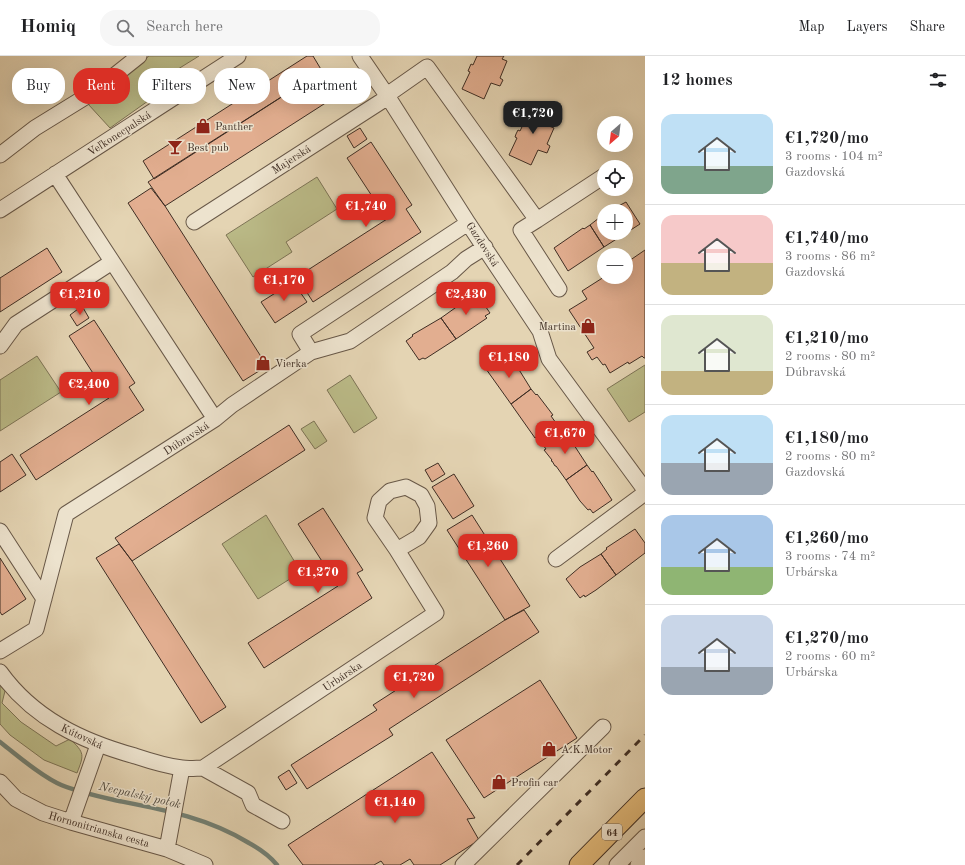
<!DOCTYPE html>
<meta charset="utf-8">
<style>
:root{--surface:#fff;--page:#f6f6f6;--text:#202124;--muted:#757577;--line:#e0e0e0;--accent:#d93025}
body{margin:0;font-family:"Old Standard TT",serif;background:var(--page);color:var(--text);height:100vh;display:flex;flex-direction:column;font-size:15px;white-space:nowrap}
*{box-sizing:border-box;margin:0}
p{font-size:13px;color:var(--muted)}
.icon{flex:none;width:22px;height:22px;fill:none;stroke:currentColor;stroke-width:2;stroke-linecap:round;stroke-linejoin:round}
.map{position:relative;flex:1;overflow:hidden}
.panel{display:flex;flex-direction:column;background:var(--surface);width:320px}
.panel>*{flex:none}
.guide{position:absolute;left:12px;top:12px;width:380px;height:36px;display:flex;gap:8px}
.needle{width:26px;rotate:208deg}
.fabs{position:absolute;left:597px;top:60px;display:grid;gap:8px}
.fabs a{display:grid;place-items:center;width:36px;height:36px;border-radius:50%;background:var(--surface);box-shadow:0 4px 16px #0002;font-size:20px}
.price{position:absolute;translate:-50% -34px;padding:0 9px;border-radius:8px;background:var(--accent);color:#fff;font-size:13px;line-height:26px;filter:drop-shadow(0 1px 2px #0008)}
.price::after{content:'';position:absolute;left:50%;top:24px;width:12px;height:9px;margin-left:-6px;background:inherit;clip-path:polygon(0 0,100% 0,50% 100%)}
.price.active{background:#222;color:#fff}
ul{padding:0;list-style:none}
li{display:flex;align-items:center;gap:12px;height:100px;padding:0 16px}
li+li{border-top:1px solid var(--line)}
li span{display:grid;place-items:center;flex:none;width:112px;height:80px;border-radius:12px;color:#555}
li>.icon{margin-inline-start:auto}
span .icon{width:48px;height:48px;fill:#fffc;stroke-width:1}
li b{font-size:17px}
h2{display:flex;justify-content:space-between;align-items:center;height:48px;padding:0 16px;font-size:17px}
.tag{padding:0 14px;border-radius:16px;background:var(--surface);box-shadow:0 4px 16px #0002;font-size:14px;line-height:36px}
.tag.active{background:var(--accent);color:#fff}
header{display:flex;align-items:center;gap:24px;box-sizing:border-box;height:56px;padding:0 20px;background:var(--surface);border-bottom:1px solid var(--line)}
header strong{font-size:19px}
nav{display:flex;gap:22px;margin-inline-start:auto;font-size:14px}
.search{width:280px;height:36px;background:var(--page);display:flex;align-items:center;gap:10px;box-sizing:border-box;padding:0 14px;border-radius:16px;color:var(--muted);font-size:15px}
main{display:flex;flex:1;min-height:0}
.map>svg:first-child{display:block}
.green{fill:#bb8;stroke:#7d7456}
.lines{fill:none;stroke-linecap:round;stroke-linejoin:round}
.stream{stroke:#738175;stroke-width:4.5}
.building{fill:#e2ae90;stroke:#3f2e24}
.minor-casing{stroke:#685848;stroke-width:17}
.major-casing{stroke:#3f2e24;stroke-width:21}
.minor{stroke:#ede3ce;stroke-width:15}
.major{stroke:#e2ba7a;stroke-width:19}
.rail{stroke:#3f2e24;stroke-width:3;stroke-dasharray:7 7;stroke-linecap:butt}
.labels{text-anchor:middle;stroke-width:3;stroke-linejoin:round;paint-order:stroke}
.shield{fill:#ede3ce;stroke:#736457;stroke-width:1}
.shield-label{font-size:10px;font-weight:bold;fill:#3f2e24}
.poi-label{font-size:11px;fill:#3f2e24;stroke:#ede3ce;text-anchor:start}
.street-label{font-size:11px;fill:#3f2e24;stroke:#ede3ce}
.water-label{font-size:12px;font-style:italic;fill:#504a3f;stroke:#ede3ce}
</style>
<header>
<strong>Homiq</strong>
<div class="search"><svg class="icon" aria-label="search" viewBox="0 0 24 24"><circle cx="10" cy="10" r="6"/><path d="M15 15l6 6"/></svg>Search here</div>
<nav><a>Map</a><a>Layers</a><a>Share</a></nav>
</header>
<main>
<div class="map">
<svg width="645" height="809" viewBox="0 0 645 809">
<rect width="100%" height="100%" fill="#e4d4b3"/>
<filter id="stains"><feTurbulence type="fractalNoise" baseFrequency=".005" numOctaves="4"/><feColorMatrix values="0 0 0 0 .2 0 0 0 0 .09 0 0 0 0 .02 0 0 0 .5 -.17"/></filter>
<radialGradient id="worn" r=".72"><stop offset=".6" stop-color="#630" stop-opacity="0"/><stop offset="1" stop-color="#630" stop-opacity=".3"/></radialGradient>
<!-- green -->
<path class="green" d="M149,0H199L162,23L155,40L110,72L88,48Z
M317,121L337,153L286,186L292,196L253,221L226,179Z
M37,300L61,336L0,375V324Z
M645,309V356L629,366L607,333Z
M350,319L377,362L354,377L327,334Z
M314,365L327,385L315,393L301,373Z
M266,459L301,516L258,543L222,488Z
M0,629L5,635L2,647L21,666L56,690L70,683C85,697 84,699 77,717L44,704L10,679L0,668Z"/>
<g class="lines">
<!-- stream -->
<path class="stream" d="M0,686C18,700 37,717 57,727C73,735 101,741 119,745C165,754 208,762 249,787C260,793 269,799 277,809"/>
</g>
<!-- building -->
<path class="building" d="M307,0H313L322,15L154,123L143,105Z
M477,0H504L502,3L507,5L500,22L503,24L500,30L491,27L484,43L462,33L470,16L468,15L471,8L473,9Z
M322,15L338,39L165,150L148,126Z
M533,48L555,58L549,70L554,72L547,88L550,90L547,97L538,94L531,109L509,99L517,82L515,81L516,78L518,74L520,75Z
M360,72L367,83L354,92L347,80Z
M371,86L412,149L406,153L421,176L313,246L297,221L387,163L347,102Z
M151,132L165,150L267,310L243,325L128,147Z
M626,146L640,168L626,177V155H609Z
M604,158V177H626L604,191L590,169Z
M590,169L604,191L568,215L554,192L583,172L584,173Z
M47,192L62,216L0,256V222Z
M645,194V302H644L642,300L629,308L628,306L610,317L605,308L603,309L597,301L592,304L587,296L594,292L569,254L587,243L582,235L604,221H626V207Z
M293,226L307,246L275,267L261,246Z
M477,238L490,257L485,260L487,262L456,283L441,262L469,242L470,243Z
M82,250L89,262L77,270L70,259Z
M441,262L456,283L425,303L423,302L419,304L406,285L413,280L412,279Z
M94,264L135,327L129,331L144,354L36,424L20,399L109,342L69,280Z
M507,299L511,305L513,304L531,333L511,348L486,313Z
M531,333L536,339L537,338L553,359L551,360L556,367L535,382L511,348Z
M289,369L305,394L132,505L115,482Z
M562,375L574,389L587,409L566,424L556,410H555L552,405H551L552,404L544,394L546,393L543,389Z
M12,398L26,419L0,436V406Z
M438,407L445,418L432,426L425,414Z
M587,409L592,416L593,415L612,444L593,457L590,453L588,454L580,445L566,424Z
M454,418L474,450L453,463L432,431Z
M323,452L363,514L357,517L372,542L264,612L248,587L338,530L298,468Z
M472,459L530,550L505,564L447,474Z
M635,473L645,487V497L616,519L601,498L607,493L606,492Z
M119,488L132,505L226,651L201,667L96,502Z
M601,498L616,519L596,534L585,541L584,539L580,542L566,523L580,511Z
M0,502L26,543L2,559L0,556Z
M524,554L539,576L389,673L393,679L307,733L291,709L377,654L373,649L505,564Z
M540,624L577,682L484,742L446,684Z
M432,696L475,762L467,763L479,784L440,809H414L410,803L400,809H384L381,805L374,809H303L288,789Z
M289,714L297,727L286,734L278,721Z"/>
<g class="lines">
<!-- minor casing -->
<g class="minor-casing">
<path id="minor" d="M360,0L388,41L468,167L540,275L549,303L645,434
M387,39L427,11L537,164L604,120
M0,99L35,72L95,35L139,0
M55,118L215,363
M0,154L238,0
M537,164L521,174L559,233
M194,166L388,41
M0,290L16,268L112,206
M311,296L300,278L468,167
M0,475L44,543
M556,503L645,437
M0,595L36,573L66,458L215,363L232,349L311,296L350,285L452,216L466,203L485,191
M0,616C33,662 81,685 135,700C150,705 166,710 182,712C189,713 197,712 203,712L436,557L397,494L375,462L379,445L390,435L406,431L421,439L427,450L429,467L419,481L397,494
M203,712L248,737L253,749L282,765
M0,726L16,743L43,757L71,766L167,793L205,809
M71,766L98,689
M167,793L182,712
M463,809L603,671
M617,809L645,781
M638,809L645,801"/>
</g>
<!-- major casing -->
<g class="major-casing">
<path id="major" d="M579,809L645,742"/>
</g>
<!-- minor -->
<use href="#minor" class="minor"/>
<!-- major -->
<use href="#major" class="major"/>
<!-- rail -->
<path class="rail" d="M517,809L645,679"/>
</g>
<!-- icons -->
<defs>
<g id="shop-bare" transform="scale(1.2)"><path d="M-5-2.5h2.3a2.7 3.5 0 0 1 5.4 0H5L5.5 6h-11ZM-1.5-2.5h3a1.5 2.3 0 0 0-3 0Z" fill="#8f2418" stroke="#ede3ce" stroke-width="2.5" paint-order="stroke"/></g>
<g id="bar-bare" transform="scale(1.2)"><path d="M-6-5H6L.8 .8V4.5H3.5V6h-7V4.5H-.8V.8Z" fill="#8f2418" stroke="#ede3ce" stroke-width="2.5" paint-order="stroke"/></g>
</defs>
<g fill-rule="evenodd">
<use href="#shop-bare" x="203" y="70"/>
<use href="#bar-bare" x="175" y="91"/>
<use href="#shop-bare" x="588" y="270"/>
<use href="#shop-bare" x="263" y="307"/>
<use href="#shop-bare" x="549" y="693"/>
<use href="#shop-bare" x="499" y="726"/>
</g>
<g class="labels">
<!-- shield labels -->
<rect class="shield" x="602" y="768" width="20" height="16" rx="3"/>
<g class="shield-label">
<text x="612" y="780">64</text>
</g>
<!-- poi labels -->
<g class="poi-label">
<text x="215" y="74">Panther</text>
<text x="187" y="95">Best pub</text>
<text x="576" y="274" text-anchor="end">Martina</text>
<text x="275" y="311">Vierka</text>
<text x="561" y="697">A.K.Motor</text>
<text x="511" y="730">Profin car</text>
</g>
<!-- street labels -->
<g class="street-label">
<text transform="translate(119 77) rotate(-33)" y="4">Veľkonecpalská</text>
<text transform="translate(291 103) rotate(-33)" y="4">Majerská</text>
<text transform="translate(483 188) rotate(57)" y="4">Gazdovská</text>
<text transform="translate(186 382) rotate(-33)" y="4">Dúbravská</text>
<text transform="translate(342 620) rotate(-34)" y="4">Urbárska</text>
<text transform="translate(82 680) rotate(25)" y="4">Kútovská</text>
<text transform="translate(99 773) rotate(16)" y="4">Hornonitrianska cesta</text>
</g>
<!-- water labels -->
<g class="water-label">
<text transform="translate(140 739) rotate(13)" y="4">Necpalský potok</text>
</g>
</g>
<rect width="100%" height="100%" filter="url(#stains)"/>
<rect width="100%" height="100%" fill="url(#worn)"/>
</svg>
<div class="fabs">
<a><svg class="needle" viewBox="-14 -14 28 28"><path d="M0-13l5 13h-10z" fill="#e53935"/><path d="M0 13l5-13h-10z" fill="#757577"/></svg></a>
<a><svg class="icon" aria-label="locate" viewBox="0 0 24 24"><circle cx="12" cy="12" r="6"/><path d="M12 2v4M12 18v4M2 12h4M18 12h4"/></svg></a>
<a>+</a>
<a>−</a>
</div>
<b class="price active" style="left:533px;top:79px">€1,720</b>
<b class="price" style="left:366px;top:172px">€1,740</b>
<b class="price" style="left:284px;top:246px">€1,170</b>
<b class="price" style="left:80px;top:260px">€1,210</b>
<b class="price" style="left:466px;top:260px">€2,430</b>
<b class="price" style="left:509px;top:323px">€1,180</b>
<b class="price" style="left:89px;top:350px">€2,400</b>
<b class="price" style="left:565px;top:399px">€1,670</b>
<b class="price" style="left:488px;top:512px">€1,260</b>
<b class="price" style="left:318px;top:538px">€1,270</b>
<b class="price" style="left:414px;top:643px">€1,720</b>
<b class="price" style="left:395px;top:768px">€1,140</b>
<div class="guide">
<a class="tag">Buy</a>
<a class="tag active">Rent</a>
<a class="tag">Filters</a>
<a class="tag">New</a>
<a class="tag">Apartment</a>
</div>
</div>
<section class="panel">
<h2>12 homes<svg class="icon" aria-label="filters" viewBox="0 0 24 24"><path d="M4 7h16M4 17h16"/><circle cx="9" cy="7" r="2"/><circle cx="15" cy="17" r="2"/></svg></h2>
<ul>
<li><span style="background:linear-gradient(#bfe0f5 65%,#7fa58c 0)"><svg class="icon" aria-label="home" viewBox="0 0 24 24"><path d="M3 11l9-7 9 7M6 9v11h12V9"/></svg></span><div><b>€1,720/mo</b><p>3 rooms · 104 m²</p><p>Gazdovská</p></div></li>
<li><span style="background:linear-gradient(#f6c9c9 60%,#c2b280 0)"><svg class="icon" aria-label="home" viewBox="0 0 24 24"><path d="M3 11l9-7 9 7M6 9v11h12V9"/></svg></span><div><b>€1,740/mo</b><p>3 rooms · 86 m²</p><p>Gazdovská</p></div></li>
<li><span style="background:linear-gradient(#dfe7d0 70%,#c2b280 0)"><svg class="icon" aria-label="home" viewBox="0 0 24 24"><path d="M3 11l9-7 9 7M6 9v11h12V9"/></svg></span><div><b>€1,210/mo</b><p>2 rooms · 80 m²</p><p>Dúbravská</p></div></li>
<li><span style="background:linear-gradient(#bfe0f5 60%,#9aa5b1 0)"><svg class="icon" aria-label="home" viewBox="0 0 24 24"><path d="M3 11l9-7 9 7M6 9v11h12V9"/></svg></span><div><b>€1,180/mo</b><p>2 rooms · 80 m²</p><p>Gazdovská</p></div></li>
<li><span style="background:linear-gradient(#a9c7e8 65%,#8fb573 0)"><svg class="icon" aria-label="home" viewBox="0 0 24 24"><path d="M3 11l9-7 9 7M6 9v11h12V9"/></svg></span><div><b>€1,260/mo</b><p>3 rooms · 74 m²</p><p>Urbárska</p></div></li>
<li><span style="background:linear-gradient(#c9d6e8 65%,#9aa5b1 0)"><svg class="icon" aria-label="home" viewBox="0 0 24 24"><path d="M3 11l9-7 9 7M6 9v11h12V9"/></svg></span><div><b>€1,270/mo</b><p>2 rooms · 60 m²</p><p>Urbárska</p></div></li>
</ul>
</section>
</main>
